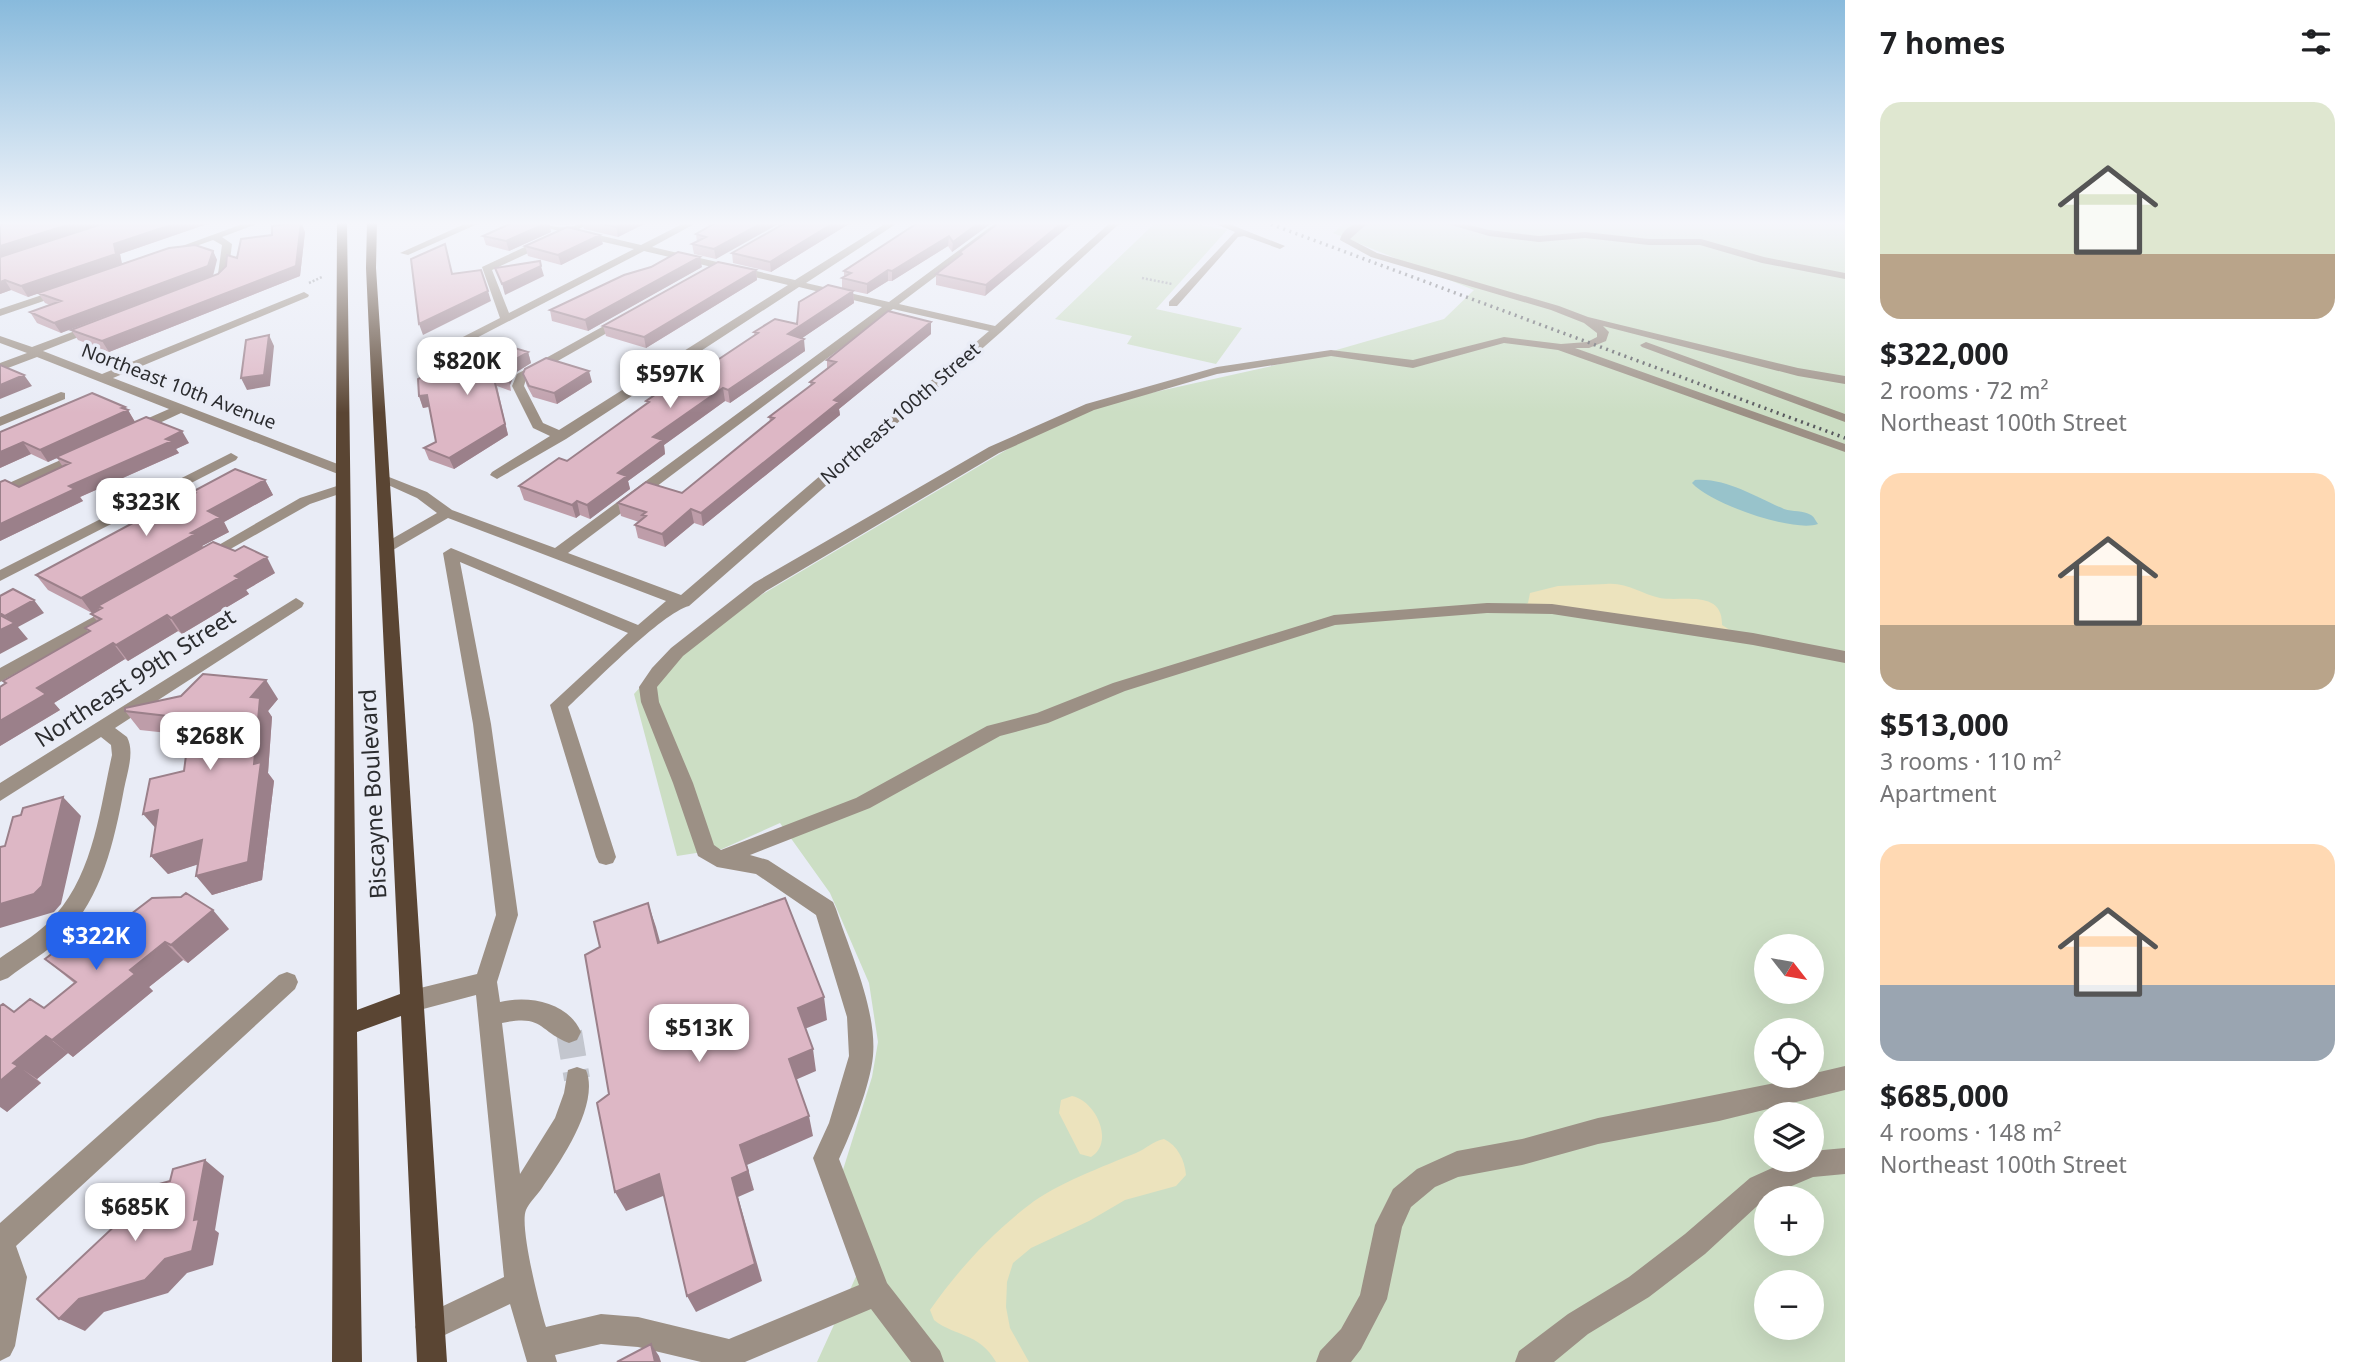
<!DOCTYPE html>
<meta charset="utf-8">
<style>
:root{--surface:#fff;--page:#f6f6f6;--text:#202124;--muted:#757577;--accent:#2563eb}
body{margin:0;font-family:"Noto Sans",sans-serif;background:var(--page);color:var(--text);height:100vh;display:flex;flex-direction:column;font-size:26px;white-space:nowrap}
*{box-sizing:border-box;margin:0}
p{font-size:23px;color:var(--muted)}
.icon{flex:none;width:38px;height:38px;fill:none;stroke:currentColor;stroke-width:2;stroke-linecap:round;stroke-linejoin:round}
.map{position:relative;flex:1;overflow:hidden}
.drawer{display:flex;flex-direction:column;background:var(--surface);width:525px}
.drawer>*{flex:none}
.needle{width:46px;rotate:121deg}
.buttons{position:absolute;left:1754px;top:934px;display:grid;gap:14px}
.buttons a{display:grid;place-items:center;width:70px;height:70px;border-radius:50%;background:var(--surface);box-shadow:0 7px 28px #0002;font-size:35px}
.price{position:absolute;translate:-50% -60px;padding:0 16px;border-radius:14px;background:#fff;color:#222;font-size:23px;line-height:46px;filter:drop-shadow(0 2px 4px #0008)}
.price::after{content:'';position:absolute;left:50%;top:42px;width:21px;height:16px;margin-left:-10px;background:inherit;clip-path:polygon(0 0,100% 0,50% 100%)}
.price.on{background:var(--accent);color:#fff}
ul{padding:0;list-style:none}
li{display:grid;align-content:center;gap:14px;height:371px;padding:0 35px}
li span{display:grid;place-items:center;height:217px;border-radius:21px;color:#555}
li>.icon{margin-inline-start:auto}
span .icon{width:126px;height:126px;fill:#fffc;stroke-width:1}
li b{font-size:30px}
h2{display:flex;justify-content:space-between;align-items:center;height:84px;padding:0 35px;font-size:30px}
main{display:flex;flex:1;min-height:0}
.map>svg:first-child{display:block}
.green{fill:#ccdec4;fill-rule:evenodd}
.sand{fill:#ece3bd}
.water{fill:#98c3cb}
.lines{fill:none;stroke-linecap:round;stroke-linejoin:round}
.minor-tunnel{stroke:#c3c6ce;stroke-width:26;stroke-dasharray:26 13;stroke-linecap:butt}
.path{stroke:#92949b;stroke-width:2.5;stroke-dasharray:2 2;stroke-linecap:butt}
.minor{fill:#9c9085;fill-rule:evenodd}
.major{fill:#5a4533;fill-rule:evenodd}
.rail{stroke:#58595e;stroke-width:3.5;stroke-dasharray:2 4.5;stroke-linecap:butt}
.wall{fill:#be9da9}
.shaded-wall{fill:#9b808a}
.building{fill:#ddb7c5;stroke:#9b808a;stroke-width:2}
.labels{text-anchor:middle;stroke-width:7;stroke-linejoin:round;paint-order:stroke}
.far-street-label{font-size:19px;fill:#2b2c2f;stroke:#e9ecf6}
.street-label{font-size:23px;fill:#2b2c2f;stroke:#e9ecf6}
</style>
<main>
<div class="map">
<svg width="1845" height="1362" viewBox="0 0 1845 1362">
<rect width="100%" height="100%" fill="#e9ecf6"/>
<!-- green -->
<path class="green" d="M1156,222H1184L1227,230L1156,309L1242,328L1216,364L1127,344L1132,336L1055,319Z
M1346,222H1845V1362H817L869,1248L842,1173L872,1077L878,1042L869,983L830,893L780,823L722,849L677,856L634,694L680,643L1074,410L1312,357L1444,319L1474,290L1333,233ZM1766,947H1811V992H1766ZM1766,1031H1811V1076H1766ZM1766,1115H1811V1160H1766ZM1766,1199H1811V1244H1766ZM1766,1283H1811V1328H1766Z"/>
<!-- sand -->
<path class="sand" d="M1606,584C1627,582 1641,594 1660,598C1682,602 1723,589 1722,625L1730,630L1524,605L1528,603L1530,593L1558,586Z
M1072,1096C1096,1101 1115,1142 1091,1157L1080,1154L1059,1113L1061,1100Z
M1164,1139C1177,1145 1185,1160 1186,1175L1176,1186L1125,1200L1089,1221L1031,1248L1013,1263L1007,1282L1006,1307L1010,1328L1029,1362H996C979,1332 955,1337 934,1320L930,1310C958,1270 991,1234 1029,1205C1056,1184 1104,1166 1136,1153C1146,1149 1153,1141 1164,1139Z"/>
<!-- water -->
<path class="water" d="M1695,480C1725,477 1758,498 1784,509C1793,512 1803,510 1811,515C1815,518 1815,520 1818,524C1793,533 1709,503 1692,483Z"/>
<g class="lines">
<!-- minor-tunnel -->
<path class="minor-tunnel" d="M569,1032L577,1079"/>
<!-- path -->
<path class="path" d="M1142,278L1172,284
M309,283L322,277"/>
<!-- minor -->
<path class="minor" d="M248,222H262L222,237L232,244L228,276L213,285L204,283L218,274L222,245L213,240L171,255L163,253Z
M469,222H482L408,255L400,253Z
M525,222C538,222 558,229 568,227C577,226 582,222 592,222L577,230L641,245L686,222H698L652,247L795,280L888,222H899L806,283L889,302L997,222H1008L899,304L995,326L1111,222H1121L1001,332L689,606C662,613 593,684 568,707L616,857L613,863L606,865L599,863L596,857L550,705L628,633L460,562L491,724L518,915L497,982L500,1002C529,995 568,1002 581,1032L577,1040L569,1043C538,1031 544,1014 502,1023L520,1174L555,1118L564,1093L568,1070L577,1067L586,1070C600,1104 561,1161 542,1188C537,1195 529,1203 526,1210C519,1226 540,1308 546,1327L601,1314L638,1317L729,1339L859,1285L813,1158L829,1123L849,1056L847,1017L816,915L756,874L717,867L698,856L673,783L641,702L639,687L652,668L671,648L754,583L989,447L1086,404L1217,367L1331,350L1413,360L1504,337L1561,344L1587,342L1597,337V333L1584,323L1551,310L1371,257L1340,240C1343,227 1357,222 1369,222L1350,239L1377,253L1559,306L1588,317L1798,368L1845,376V384L1798,376L1603,326L1609,332L1606,341L1589,348H1575L1845,444V452L1558,350L1504,343L1413,368L1331,356L1217,374L1094,410L999,453L766,591L683,656L657,687L659,702L693,783L714,845L721,850L856,798L987,726L1037,713L1113,683L1334,615L1487,603L1552,604L1753,633L1845,651V663L1753,645L1552,614L1487,613L1335,625L1125,691L1048,723L1000,736L870,808L750,855L768,860L833,902L836,909C850,952 877,1010 873,1056C870,1086 852,1131 839,1159L887,1283L940,1351L944,1362H911L871,1309L745,1362H701L638,1347L601,1344L555,1355L557,1362H527L510,1304L430,1342L420,1337L415,1327L420,1317L504,1277L476,995L412,1012L404,1009L400,1001L404,993L412,990L477,974L496,915L473,724L443,553L451,548L456,550L638,625L666,601L448,518L393,550H383L380,547L383,544L437,513L417,498L377,480L384,476L389,477L427,492L452,510L555,548L882,307L799,287L566,439L497,479L490,475L492,472L550,436L533,428L512,386L517,374L620,317H628V321L526,379L524,386L543,423L559,430L788,285L644,251L463,345H455V341L500,318L482,267L559,231ZM569,234L634,249L509,313L492,270ZM893,309L989,331L681,595L568,553Z
M1211,222H1224L1285,246L1280,249L1244,236L1238,237L1177,306H1169V302L1235,232Z
M1441,222H1457L1489,230L1539,236L1585,232L1649,239H1701L1764,257L1845,273V279L1762,263L1700,245H1649L1585,238L1539,242L1489,236Z
M63,288L67,289V293L0,316V309Z
M304,292L309,295L308,297L113,378L348,468V474H338L181,413L138,433H128V427L169,409L37,357L0,371V363L27,353L0,343V336L32,347L91,325H99V329L43,351L102,374Z
M1646,342L1845,414V422L1642,347L1640,345Z
M61,392L65,393V399L0,426V417Z
M83,450L90,454L88,457L0,496V487Z
M231,453L238,457L236,460L0,581V570Z
M343,484L350,488L348,491L310,504L211,560H201L198,557L300,498Z
M296,598L304,603L302,607L115,728L127,737C135,752 127,773 124,789C114,842 102,897 64,936C47,952 26,964 8,978L0,981V958C16,947 34,936 48,923C93,879 99,813 112,755L111,745L101,737L0,801V783Z
M115,605L121,606L123,610L121,614L0,682V668Z
M287,972L295,975L298,982L295,989L16,1246L27,1277L15,1346L10,1356L0,1361V1223L279,975Z
M1845,1066V1090L1719,1121L1598,1144L1522,1165L1458,1177L1435,1187L1411,1207L1402,1227L1387,1299L1361,1349L1351,1362H1316L1320,1351L1341,1329L1360,1295L1375,1225L1393,1189L1417,1169L1457,1151L1522,1139L1598,1118L1811,1076V1074Z
M1845,1148V1174L1813,1177L1768,1196L1705,1254L1649,1297L1588,1334L1554,1362H1515L1519,1351L1568,1314L1629,1277L1685,1234L1750,1178L1790,1160H1811L1812,1151Z"/>
<!-- major -->
<path class="major" d="M337,222H347L357,1010L400,994L366,268L367,222H377L376,268L447,1362H417L401,1016L357,1032L362,1362H332Z"/>
<!-- rail -->
<path class="rail" d="M1265,222L1845,438"/>
</g>
<!-- wall -->
<path class="wall" d="M11,222H213L120,254L122,264L28,297L11,290L0,294Z
M514,222H578L564,225L549,223L551,232L509,251L486,245L483,236Z
M583,222H648L618,237L584,229Z
M717,222L716,259L694,254L692,244L697,242L696,234Z
M852,222L771,272L733,263L732,253Z
M919,222H993L952,252L948,246L892,281H888L867,294L853,291L854,303L802,338L805,351L730,403L725,401L664,445L665,454L628,481L630,489L590,519L580,515L576,518L524,500L519,486L567,461L647,404L646,401L704,369L755,336L754,332L797,324L842,289V278L844,277V271Z
M1000,222L985,296L936,285V274L960,256V252Z
M305,232L300,276L109,352L78,340L71,330L218,274L237,258Z
M603,244L561,265L528,256L525,246Z
M213,251L217,260L61,333L37,323L30,312L50,305L45,303L38,293Z
M702,267L588,331L552,321L550,310Z
M756,270L757,280L646,348L606,336L603,326Z
M931,334L839,409L840,415L703,526L694,523L665,547L638,538L635,525L639,522L621,516L618,503L682,493L770,421L769,417L811,386L810,382L827,369V360Z
M528,352L531,363L515,373L510,385L511,391L497,386L508,435L454,469L429,460L424,448L436,442L429,407L423,408L419,396Z
M523,374L592,382L557,404L533,397L527,386Z
M125,407L128,410L135,422L189,443L176,449L179,453L80,497L83,501L0,541V482L19,487L63,467L57,458L48,462L31,454L0,468V432Z
M265,480L273,495L224,522L229,532L202,546L275,573L246,590L249,594L182,634L178,631L128,661L125,659L54,703L60,710L0,746V687L5,684L3,681L88,632L85,628L97,621L91,614L92,613L48,590L36,575L193,494L192,492Z
M278,699L268,711L272,717L268,773L274,781L262,880L212,895L198,864L168,874L151,856L184,771L187,747L177,734L140,730L125,711Z
M229,929L188,963L183,960L149,987L153,991L73,1057L68,1053L37,1079L41,1083L7,1112L14,1012L44,1008L74,983L45,959L81,935L101,937Z"/>
<!-- shaded-wall -->
<path class="shaded-wall" d="M77,222H111L0,258V246Z
M180,222H213L120,254L122,264L28,297L21,286L114,244Z
M301,222L305,232L300,276L109,352L102,341L296,266Z
M549,222L551,232L509,251L506,241Z
M563,222H578L564,225Z
M627,222H648L618,237L616,227Z
M764,222H782L716,259L714,249Z
M835,222H852L771,272L770,262Z
M980,222H993L952,252L953,242Z
M1063,222H1074L985,296L986,285Z
M600,235L603,244L561,265L558,255Z
M949,236L948,246L892,281V271Z
M213,251L217,260L213,276L61,333L54,323Z
M700,257L702,267L588,331L585,320Z
M541,266L544,276L505,295L502,284Z
M756,270L757,280L646,348L644,337Z
M888,270V281L867,294V284Z
M5,280L11,290L0,294V282Z
M488,291L491,301L423,335L419,324Z
M853,291L854,303L789,347L788,334Z
M931,322V334L839,409L840,415L703,526L701,513L834,400Z
M269,335L274,346L270,386L247,390L241,378Z
M804,339L805,351L730,403L728,390Z
M528,352L531,363L515,373L510,385L506,374L511,362Z
M589,371L592,382L557,404L554,393Z
M24,375L32,386L0,399V385Z
M493,375L508,435L454,469L449,458Z
M723,388L725,401L664,445L665,454L628,481L630,489L590,519L587,505L653,437Z
M427,395L431,406L423,408L419,396Z
M125,407L127,411L128,410L135,422L48,462L40,450Z
M182,431L189,443L176,449L179,453L80,497L83,501L0,541V524L69,486Z
M23,442L31,454L0,468V452Z
M265,480L273,495L224,522L229,532L202,546L204,549L98,606L100,608L92,613L81,598L191,533L208,511Z
M577,501L580,515L576,518L572,505Z
M691,509L694,523L665,547L662,534Z
M267,557L275,573L246,590L249,594L182,634L171,618L235,576Z
M34,600L44,613L18,627L28,639L0,654V630L12,624L5,616Z
M167,615L178,631L128,661L116,645Z
M113,643L125,659L54,703L60,710L0,746V721L37,688Z
M266,680L278,699L268,711L272,717L268,773L274,781L262,880L212,895L196,876L251,697Z
M63,797L81,816L61,904L54,912L0,928V904Z
M158,810L159,832L143,814Z
M202,840L218,858L168,874L151,856Z
M648,903L656,927L667,967L658,943Z
M213,910L229,929L188,963L171,945Z
M165,942L183,960L149,987L153,991L73,1057L52,1040L130,970Z
M824,997L827,1020L802,1030L798,1008Z
M46,1036L68,1053L37,1079L13,1063Z
M813,1049L816,1071L793,1081L789,1059Z
M18,1066L41,1083L7,1112L0,1107V1081Z
M809,1116L813,1136L747,1165L754,1190L738,1197L762,1281L696,1312L687,1296L732,1178L740,1145Z
M205,1160L224,1176L215,1230L219,1233L213,1265L187,1273L168,1293L104,1312L85,1331L59,1319L79,1299L194,1220Z
M659,1174L668,1194L626,1211L615,1192Z
M651,1344L659,1356L661,1362H655Z"/>
<!-- building -->
<path class="building" d="M11,222H77L0,246V225Z
M108,222H180L114,244L116,254L21,286L5,280L0,282V257Z
M301,222L296,266L102,341L71,330L218,274L226,266L227,255L237,258L241,239L272,235V226Z
M514,222H549L506,241L483,236Z
M594,222H627L616,227Z
M717,222H764L714,249L692,244L706,237L696,234Z
M787,222H835L770,262L732,253Z
M919,222H980L953,242L949,236L892,271L888,270L867,284L842,278L851,273L844,271Z
M1000,222H1063L986,285L936,274L962,254L960,252Z
M567,227L600,235L558,255L525,246Z
M445,244L452,274L481,270L488,291L419,324L411,259Z
M195,245L213,251L208,266L54,323L30,312L61,301L38,293L169,248Z
M678,252L700,257L585,320L550,310L624,275L651,267Z
M540,261L541,266L502,284L495,268Z
M718,262L756,270L644,337L603,326Z
M828,285L853,291L788,334L804,339L728,390L723,388L653,437L663,440L618,473L627,476L587,505L577,501L572,505L519,486L559,458L567,461L649,402L646,401L674,382L677,383L700,368L704,369L758,333L754,332L775,319L797,324L799,302Z
M888,311L931,322L834,400L839,402L701,513L691,509L662,534L635,525L646,516L642,515L646,512L618,503L646,482L682,493L774,418L769,417L814,383L810,382L836,362L827,360Z
M269,335L264,375L241,378L246,340Z
M491,341L528,352L511,362L506,374L508,379L493,375L505,424L449,458L424,448L436,442L427,395L419,396L418,379Z
M546,358L589,371L554,393L529,386L523,374L525,369Z
M0,365L24,375L0,385Z
M92,393L125,407L122,408L128,410L40,450L23,442L0,452V432Z
M146,417L182,431L166,439L172,441L69,486L75,489L0,524V482L5,480L19,487L70,463L56,457Z
M235,469L265,480L208,511L220,517L191,533L195,534L81,598L36,575L142,518L144,520L195,493L192,492Z
M213,542L235,551L244,546L267,557L235,576L239,578L171,618L167,615L116,645L113,643L37,688L46,694L0,721V687L6,683L3,681L90,631L85,628L101,619L91,614L102,608L98,606Z
M13,589L34,600L5,616L0,613V596Z
M0,615L15,623L0,630Z
M203,674L266,680L251,697L260,698L254,764L261,762L248,862L196,876L202,840L151,856L158,810L143,814L150,779L184,771L189,732L174,730L185,718L125,711V708L181,696Z
M63,797L42,886L34,894L0,904V847L5,846L13,817L21,815L23,808Z
M186,893L213,910L171,945L165,942L130,970L135,974L52,1040L46,1036L13,1063L18,1066L0,1081V1006L3,1004L14,1012L30,999L44,1008L76,982L45,959L79,933L81,935L89,929L101,937L152,898L181,897Z
M785,898L824,997L798,1008L813,1049L789,1059L809,1116L740,1145L748,1171L732,1178L755,1264L687,1296L659,1174L615,1192L597,1103L609,1094L585,955L600,947L594,922L648,903L658,943Z
M205,1160L194,1220L199,1219L192,1251L165,1259L145,1280L79,1299L59,1319L37,1299L122,1219L139,1213L144,1196L156,1185L170,1181L173,1169Z
M651,1344L655,1362H617Z"/>
<!-- sky -->
<linearGradient id="sky" x2="0" y2="1"><stop stop-color="#88badc"/><stop offset="0.54" stop-color="#f5f6fb"/><stop offset="1" stop-color="#f5f6fb" stop-opacity="0"/></linearGradient>
<rect width="1845" height="413" fill="url(#sky)"/>
<g class="labels">
<!-- far-street labels -->
<g class="far-street-label">
<text transform="translate(179 386) rotate(21)" y="7">Northeast 10th Avenue</text>
<text transform="translate(900 413) rotate(-41)" y="7">Northeast 100th Street</text>
</g>
<!-- street labels -->
<g class="street-label">
<text transform="translate(135 678) rotate(-33)" y="8">Northeast 99th Street</text>
<text transform="translate(373 794) rotate(-93)" y="8">Biscayne Boulevard</text>
</g>
</g>
</svg>
<div class="buttons">
<a><svg class="needle" viewBox="-14 -14 28 28"><path d="M0-13l5 13h-10z" fill="#e53935"/><path d="M0 13l5-13h-10z" fill="#757577"/></svg></a>
<a><svg class="icon" aria-label="locate" viewBox="0 0 24 24"><circle cx="12" cy="12" r="6"/><path d="M12 2v4M12 18v4M2 12h4M18 12h4"/></svg></a>
<a><svg class="icon" aria-label="layers" viewBox="0 0 24 24"><path d="M12 4l9 5-9 5-9-5zM3 14l9 5 9-5"/></svg></a>
<a>+</a>
<a>−</a>
</div>
<b class="price" style="left:467px;top:397px">$820K</b>
<b class="price" style="left:670px;top:410px">$597K</b>
<b class="price" style="left:146px;top:538px">$323K</b>
<b class="price" style="left:210px;top:772px">$268K</b>
<b class="price on" style="left:96px;top:972px">$322K</b>
<b class="price" style="left:699px;top:1064px">$513K</b>
<b class="price" style="left:135px;top:1243px">$685K</b>
</div>
<section class="drawer">
<h2>7 homes<svg class="icon" aria-label="filters" viewBox="0 0 24 24"><path d="M4 7h16M4 17h16"/><circle cx="9" cy="7" r="2"/><circle cx="15" cy="17" r="2"/></svg></h2>
<ul>
<li><span style="background:linear-gradient(#dfe7d0 70%,#b9a48a 0)"><svg class="icon" aria-label="home" viewBox="0 0 24 24"><path d="M3 11l9-7 9 7M6 9v11h12V9"/></svg></span><div><b>$322,000</b><p>2 rooms · 72 m²</p><p>Northeast 100th Street</p></div></li>
<li><span style="background:linear-gradient(#ffd9b3 70%,#b9a48a 0)"><svg class="icon" aria-label="home" viewBox="0 0 24 24"><path d="M3 11l9-7 9 7M6 9v11h12V9"/></svg></span><div><b>$513,000</b><p>3 rooms · 110 m²</p><p>Apartment</p></div></li>
<li><span style="background:linear-gradient(#ffd9b3 65%,#9aa5b1 0)"><svg class="icon" aria-label="home" viewBox="0 0 24 24"><path d="M3 11l9-7 9 7M6 9v11h12V9"/></svg></span><div><b>$685,000</b><p>4 rooms · 148 m²</p><p>Northeast 100th Street</p></div></li>
</ul>
</section>
</main>
